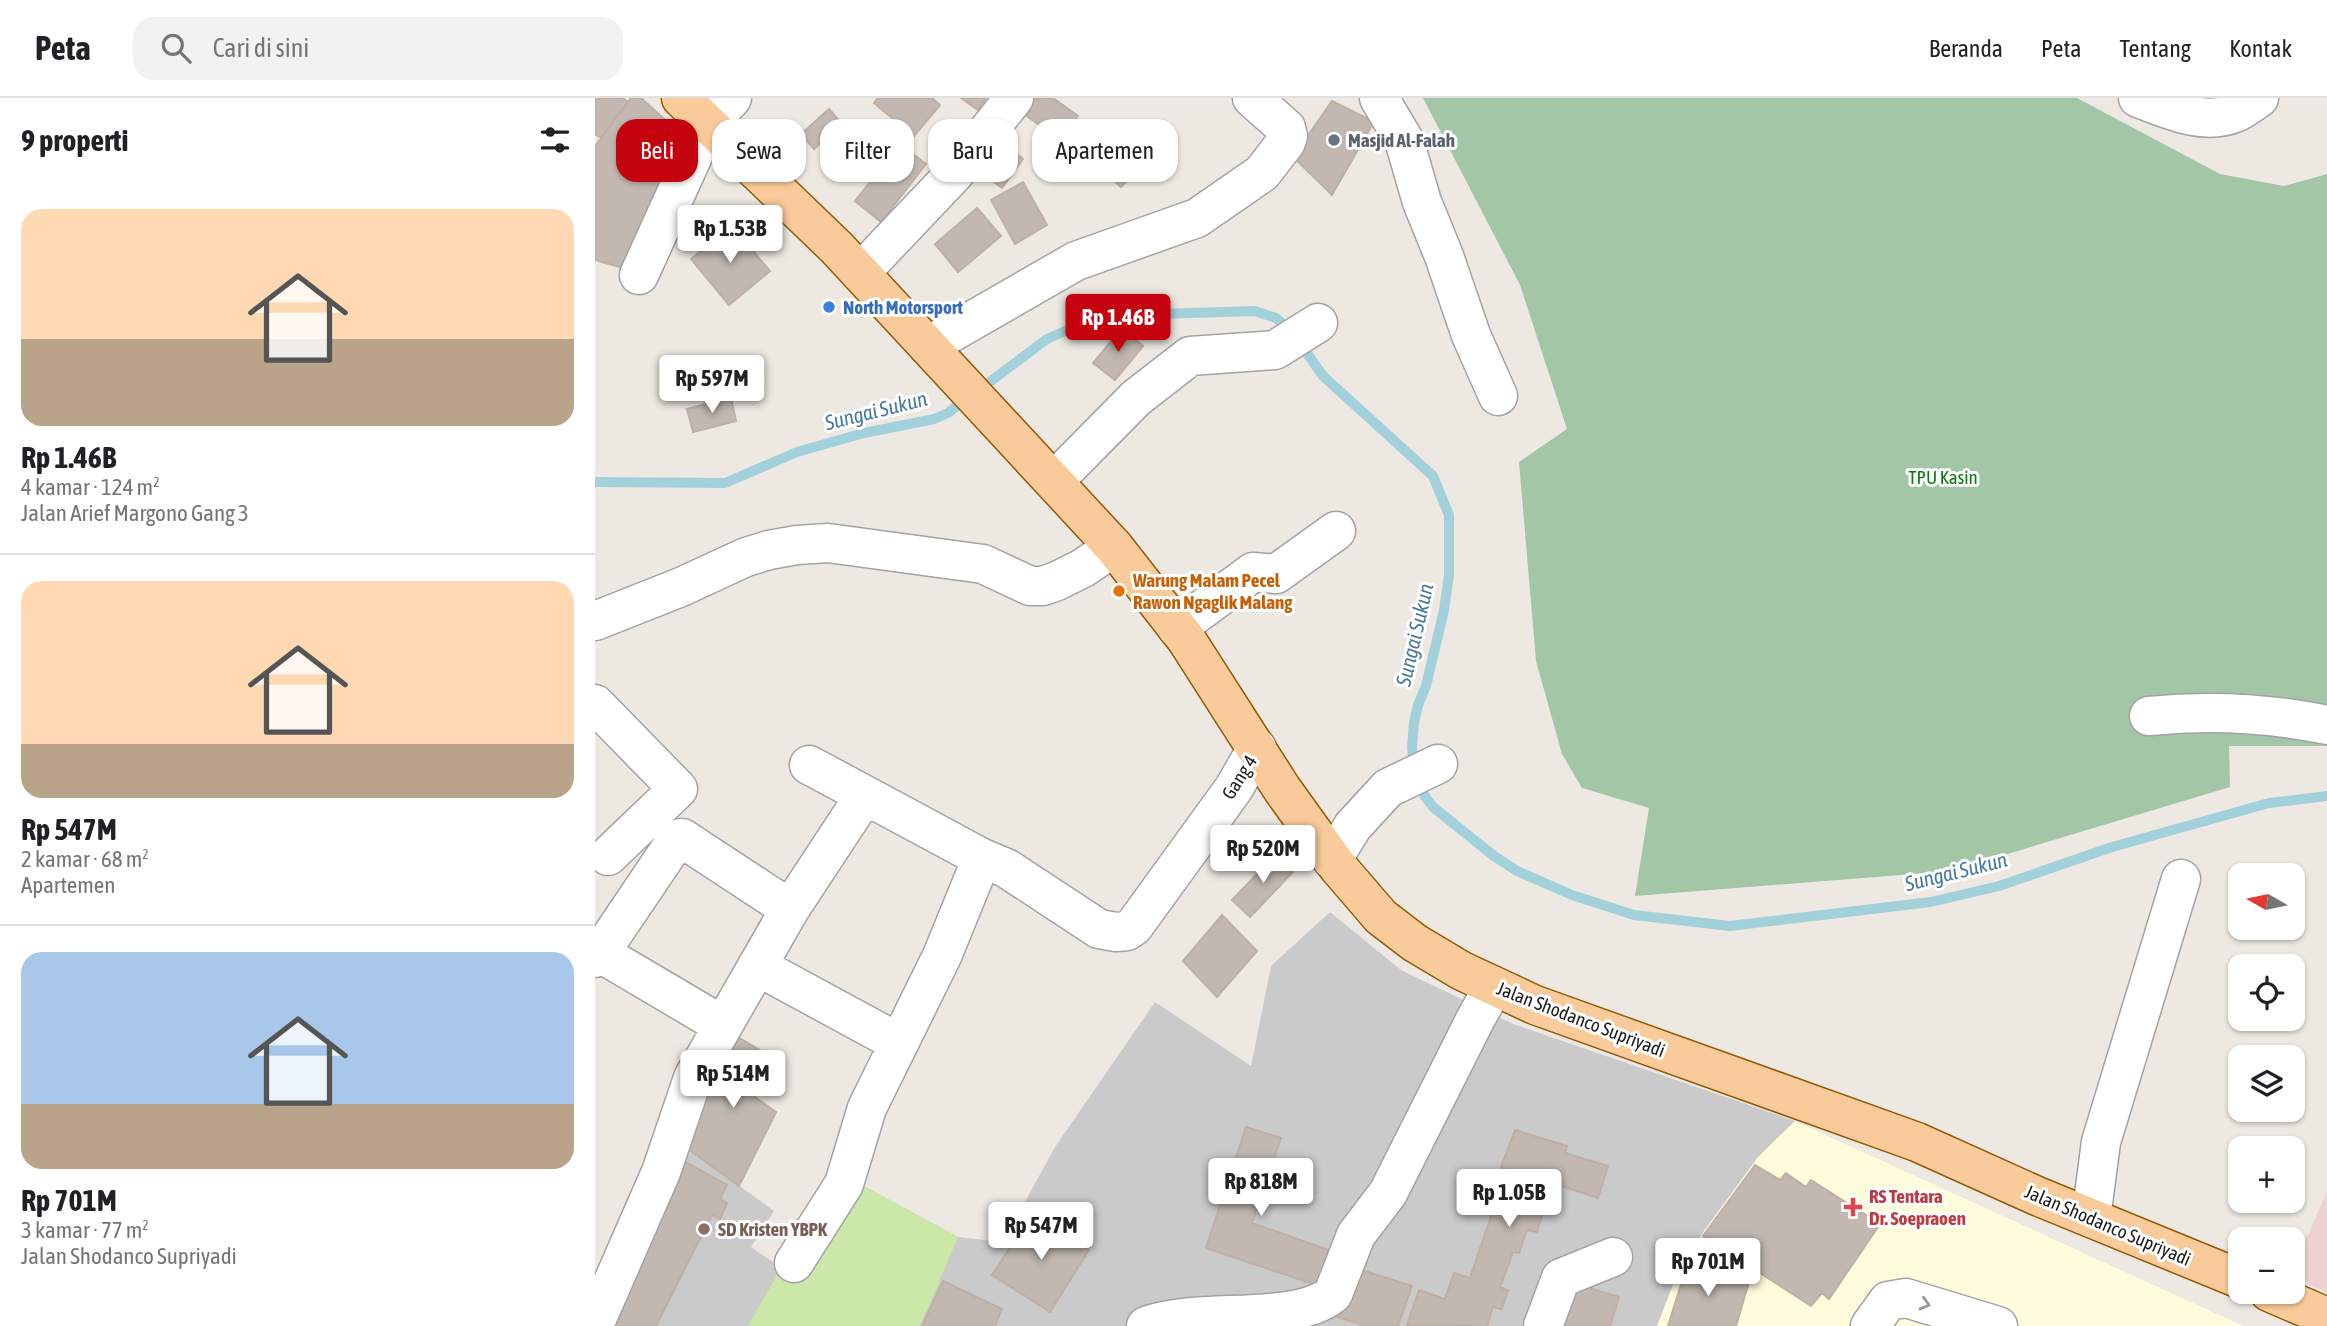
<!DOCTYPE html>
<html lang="id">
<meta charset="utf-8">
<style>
:root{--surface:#fff;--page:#f2f2f2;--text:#202124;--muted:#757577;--line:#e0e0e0;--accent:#c5030e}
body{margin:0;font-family:"Asap Condensed",sans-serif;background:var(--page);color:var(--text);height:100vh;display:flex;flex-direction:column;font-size:26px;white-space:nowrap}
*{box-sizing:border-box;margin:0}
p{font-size:23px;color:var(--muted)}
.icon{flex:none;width:38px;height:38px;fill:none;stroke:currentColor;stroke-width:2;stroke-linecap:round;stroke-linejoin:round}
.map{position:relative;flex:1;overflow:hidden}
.panel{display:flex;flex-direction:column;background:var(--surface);width:595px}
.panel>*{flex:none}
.top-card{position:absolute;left:21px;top:21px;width:665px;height:63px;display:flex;gap:14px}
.needle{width:46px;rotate:279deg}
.buttons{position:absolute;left:1633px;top:765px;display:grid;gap:14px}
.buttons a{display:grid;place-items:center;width:77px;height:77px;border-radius:14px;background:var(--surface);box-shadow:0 2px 5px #0004;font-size:35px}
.price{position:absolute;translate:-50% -60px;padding:0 16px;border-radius:7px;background:#fff;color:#222;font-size:23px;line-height:46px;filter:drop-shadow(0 2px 4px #0008)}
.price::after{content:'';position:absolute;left:50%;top:42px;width:21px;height:16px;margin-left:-10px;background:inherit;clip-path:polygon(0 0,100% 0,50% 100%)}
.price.selected{background:var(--accent);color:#fff}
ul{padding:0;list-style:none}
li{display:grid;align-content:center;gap:14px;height:371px;padding:0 21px}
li+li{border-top:2px solid var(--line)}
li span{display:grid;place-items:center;height:217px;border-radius:21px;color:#555}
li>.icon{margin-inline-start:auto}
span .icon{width:126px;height:126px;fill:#fffc;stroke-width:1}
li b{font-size:30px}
h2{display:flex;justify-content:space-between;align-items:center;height:84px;padding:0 21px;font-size:30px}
.tag{padding:0 24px;border-radius:21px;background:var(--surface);box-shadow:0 2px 5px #0004;font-size:24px;line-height:63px}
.tag.selected{background:var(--accent);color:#fff}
header{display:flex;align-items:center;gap:42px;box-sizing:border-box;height:98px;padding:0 35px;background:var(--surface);border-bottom:2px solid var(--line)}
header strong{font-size:33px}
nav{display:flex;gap:38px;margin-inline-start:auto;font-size:24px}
.search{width:490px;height:63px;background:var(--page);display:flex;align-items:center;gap:18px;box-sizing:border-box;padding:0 24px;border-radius:21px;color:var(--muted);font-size:26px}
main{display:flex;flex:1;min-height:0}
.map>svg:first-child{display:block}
.commercial{fill:#eed1d1}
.education{fill:#fefcda}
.religious{fill:#cacaca}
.grass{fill:#cbe8a8}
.cemetery{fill:#a3c6a7}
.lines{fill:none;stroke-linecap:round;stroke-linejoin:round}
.stream{stroke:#a3d1db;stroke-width:10}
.building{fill:#c2b8b1;stroke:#bfafa5;stroke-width:2}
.minor-casing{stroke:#a3a3a3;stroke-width:41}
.major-casing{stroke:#925a03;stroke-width:41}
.minor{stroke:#fff;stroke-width:38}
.major{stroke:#facb9a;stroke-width:38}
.oneway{stroke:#999}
.worship-dot{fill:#6b7280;stroke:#fff;stroke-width:2.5}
.shop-dot{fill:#3f7fe0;stroke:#fff;stroke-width:2.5}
.food-dot{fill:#e8710a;stroke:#fff;stroke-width:2.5}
.health-dot{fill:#e0444e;stroke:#fff;stroke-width:2.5}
.education-dot{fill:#8d6e63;stroke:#fff;stroke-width:2.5}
.labels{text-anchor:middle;stroke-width:6;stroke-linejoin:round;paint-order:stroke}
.worship-label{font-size:19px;font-weight:bold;fill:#5b616d;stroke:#fff;text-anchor:start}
.shop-label{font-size:19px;font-weight:bold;fill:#366cbe;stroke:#fff;text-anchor:start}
.park-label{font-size:19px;fill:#0d7710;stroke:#fff}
.food-label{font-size:19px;font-weight:bold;fill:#c56008;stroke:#fff;text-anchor:start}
.street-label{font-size:19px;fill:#1c1c1c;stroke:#fff}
.health-label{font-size:19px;font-weight:bold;fill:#be3a42;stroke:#fff;text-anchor:start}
.education-label{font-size:19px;font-weight:bold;fill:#785e54;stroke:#fff;text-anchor:start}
.water-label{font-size:21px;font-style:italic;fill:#487aa2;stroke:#fff}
</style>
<header>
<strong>Peta</strong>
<div class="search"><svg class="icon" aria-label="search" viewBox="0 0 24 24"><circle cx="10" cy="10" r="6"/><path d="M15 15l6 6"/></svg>Cari di sini</div>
<nav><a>Beranda</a><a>Peta</a><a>Tentang</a><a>Kontak</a></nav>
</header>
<main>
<section class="panel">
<h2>9 properti<svg class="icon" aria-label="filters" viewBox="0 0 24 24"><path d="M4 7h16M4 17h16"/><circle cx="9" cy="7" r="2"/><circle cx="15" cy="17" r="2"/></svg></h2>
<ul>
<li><span style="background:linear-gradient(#ffd9b3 60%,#b9a48a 0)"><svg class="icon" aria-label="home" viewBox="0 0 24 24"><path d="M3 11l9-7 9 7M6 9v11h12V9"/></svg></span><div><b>Rp 1.46B</b><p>4 kamar · 124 m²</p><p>Jalan Arief Margono Gang 3</p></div></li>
<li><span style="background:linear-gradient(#ffd9b3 75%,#b9a48a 0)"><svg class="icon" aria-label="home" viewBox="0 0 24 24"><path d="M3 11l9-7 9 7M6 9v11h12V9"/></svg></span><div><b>Rp 547M</b><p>2 kamar · 68 m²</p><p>Apartemen</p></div></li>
<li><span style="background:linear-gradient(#a9c7e8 70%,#b9a48a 0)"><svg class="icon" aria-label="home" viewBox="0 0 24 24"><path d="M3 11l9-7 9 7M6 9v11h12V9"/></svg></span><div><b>Rp 701M</b><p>3 kamar · 77 m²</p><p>Jalan Shodanco Supriyadi</p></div></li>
</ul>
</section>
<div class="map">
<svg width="1732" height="1228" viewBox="0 0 1732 1228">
<rect width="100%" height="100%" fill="#ede9e2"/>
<!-- commercial -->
<path class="commercial" d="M1732,1094V1195L1698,1178V1170Z"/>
<!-- education -->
<path class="education" d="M1200,1023L1648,1228H1062L1087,1163L1163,1059Z"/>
<!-- religious -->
<path class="religious" d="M735,814L806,872L918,926L1200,1023L1163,1059L1087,1163L1062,1228H6L89,1048L179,1113L156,1149L197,1177L256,1081L363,1139L408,1144L460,1049L560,904L656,968L676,868Z"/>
<!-- grass -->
<path class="grass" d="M256,1081L363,1139L325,1228H153L186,1170Z"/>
<!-- cemetery -->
<path class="cemetery" d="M828,0H1482L1625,76L1689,88L1732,76V648H1634L1635,689L1356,773L1040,798L1054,710L987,690L967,656L941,563L924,364L972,331L925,187Z"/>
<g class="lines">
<!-- stream -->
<path class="stream" d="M704,244L728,278L838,378L854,417V477L849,512L831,588L823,607L819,624L817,649L819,669
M384,292L452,241L488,225L531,217L660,213L681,220L695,232
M0,384L130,385L202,354L269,335L339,321L353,315L371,301
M824,683L829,697L838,709L899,758L922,773L977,797L1039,817L1135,828L1336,804L1404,788L1517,749L1674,705L1732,698"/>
</g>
<!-- building -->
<path class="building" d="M0,0H28L33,4L6,40L0,36Z
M36,0H46L98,47L42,174L0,162V48Z
M283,0H337L345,7L319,38L279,5Z
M366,0H391L383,12Z
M428,0H458L483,18L465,42L421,10Z
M737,3L779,24L737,97L698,59Z
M234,11L247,26L219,51L206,36Z
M272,22L291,36L267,70L248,57Z
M518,29L552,62L526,89L491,57Z
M398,38L428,61L407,90L376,66Z
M305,46L331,66L286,124L260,103Z
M428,84L452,127L420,146L396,102Z
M382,110L406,138L363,174L340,146Z
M137,128L175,173L134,207L96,161Z
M527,230L548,248L520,282L498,265Z
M136,300L141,323L98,334L92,311Z
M682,755L698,774L655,819L637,802Z
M627,817L662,853L622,899L588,863Z
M133,933L181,962L160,999L181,1014L144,1088L89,1048Z
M651,1029L686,1040L657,1125L737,1153L724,1188L611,1150Z
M920,1032L972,1048L970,1055L1013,1068L1003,1100L957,1085L942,1134L932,1132L924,1155L918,1154L905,1189L913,1192L907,1211L898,1209L892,1228L812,1227L824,1192L850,1201L859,1175L875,1180L912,1071L906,1069Z
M89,1063L132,1087L125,1101L132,1105L125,1121L117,1117L61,1228H11Z
M1160,1067L1185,1082L1191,1075L1211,1089L1216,1082L1285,1126L1234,1201L1227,1195L1216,1208L1108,1138Z
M439,1113L494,1152L455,1214L397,1177Z
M1094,1161L1123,1170L1121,1175L1154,1184L1141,1228H1073Z
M757,1169L817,1188L803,1228H770L740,1218Z
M966,1182L1024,1199L1015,1228H951Z
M348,1183L407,1211L400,1228H327Z"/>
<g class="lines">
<!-- minor casing -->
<g class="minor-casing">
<path id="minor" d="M784,0L809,42L827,104L849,158L876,237L903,298
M1543,0C1573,11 1608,28 1640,15C1648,12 1656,5 1664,0
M265,175L359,76L419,0
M44,177L112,27L137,0
M333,248L481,163L602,120L667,75L691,44L693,38L691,30L657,0
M459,383L541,300L595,258L680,252L723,225
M0,523L86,489L151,459L174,452L202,447L233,445L388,466L435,488H448L462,483L488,470L519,449
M582,530L658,474L681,476L741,433
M0,606L83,691L13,758
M1554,618C1613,612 1674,615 1732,627
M214,667L270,697
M737,762L758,728L793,690L843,666
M5,855L82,741L87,740L195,811
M0,860L5,855L127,927
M162,868L304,945
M1496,1120L1506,1044L1586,781
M199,1165L249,1086L272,1010L347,858L387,760
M0,1225L66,1074L98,980L195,811L270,697L387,760L411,770L504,831L521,834L532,833L539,828L639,690L662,650
M551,1228C604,1208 700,1228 738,1196L761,1137L793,1095L881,920L899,888
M948,1228L966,1180L1018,1159
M1275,1228L1293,1203L1311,1200L1403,1228"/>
</g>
<!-- major casing -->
<g class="major-casing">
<path id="major" d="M86,0L242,150L519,449L591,541L687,691L743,769L786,819L820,845L867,873L940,907L1322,1044L1442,1098L1645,1181
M1674,1194L1732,1219"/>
</g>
<!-- minor -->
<use href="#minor" class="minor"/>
<!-- major -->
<use href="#major" class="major"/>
</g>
<!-- one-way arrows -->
<defs><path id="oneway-chevron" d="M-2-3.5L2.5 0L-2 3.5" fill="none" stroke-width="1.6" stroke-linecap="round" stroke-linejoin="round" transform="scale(1.75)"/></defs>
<use class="oneway" href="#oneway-chevron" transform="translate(1330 1206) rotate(16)"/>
<!-- markers -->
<circle class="worship-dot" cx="739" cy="42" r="7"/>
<circle class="shop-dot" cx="234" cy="209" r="7"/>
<circle class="food-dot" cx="524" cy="493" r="7"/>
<path class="health-dot" d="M1254.5 1098.5h7v7h7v7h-7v7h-7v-7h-7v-7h7z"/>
<circle class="education-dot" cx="109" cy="1131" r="7"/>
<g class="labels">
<!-- worship labels -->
<g class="worship-label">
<text x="753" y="49">Masjid Al-Falah</text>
</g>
<!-- shop labels -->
<g class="shop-label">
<text x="248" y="216">North Motorsport</text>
</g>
<!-- park labels -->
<g class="park-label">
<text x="1348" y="386">TPU Kasin</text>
</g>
<!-- food labels -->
<g class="food-label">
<text x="538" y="489">Warung Malam Pecel<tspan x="538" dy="22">Rawon Ngaglik Malang</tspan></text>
</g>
<!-- street labels -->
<g class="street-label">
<text transform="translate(644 679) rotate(-58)" y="7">Gang 4</text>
<text transform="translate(986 921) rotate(21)" y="7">Jalan Shodanco Supriyadi</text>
<text transform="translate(1513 1127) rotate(23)" y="7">Jalan Shodanco Supriyadi</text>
</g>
<!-- health labels -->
<g class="health-label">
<text x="1274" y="1105">RS Tentara<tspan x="1274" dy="22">Dr. Soepraoen</tspan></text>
</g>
<!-- education labels -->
<g class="education-label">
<text x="123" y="1138">SD Kristen YBPK</text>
</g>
<!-- water labels -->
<g class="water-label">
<text transform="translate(281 313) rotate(-14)" y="7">Sungai Sukun</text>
<text transform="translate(820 537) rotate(-77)" y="7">Sungai Sukun</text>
<text transform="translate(1361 774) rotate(-14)" y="7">Sungai Sukun</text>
</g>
</g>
</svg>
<div class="buttons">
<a><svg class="needle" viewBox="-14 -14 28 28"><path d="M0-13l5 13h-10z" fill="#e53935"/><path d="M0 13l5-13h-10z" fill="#757577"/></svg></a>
<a><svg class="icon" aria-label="locate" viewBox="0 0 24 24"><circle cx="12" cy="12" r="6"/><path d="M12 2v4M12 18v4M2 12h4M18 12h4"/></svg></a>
<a><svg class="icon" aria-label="layers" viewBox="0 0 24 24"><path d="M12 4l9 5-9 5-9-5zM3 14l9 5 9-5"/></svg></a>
<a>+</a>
<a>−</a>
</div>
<b class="price" style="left:135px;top:167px">Rp 1.53B</b>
<b class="price selected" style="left:523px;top:256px">Rp 1.46B</b>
<b class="price" style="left:117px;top:317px">Rp 597M</b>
<b class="price" style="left:668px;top:787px">Rp 520M</b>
<b class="price" style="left:138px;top:1012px">Rp 514M</b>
<b class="price" style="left:666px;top:1120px">Rp 818M</b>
<b class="price" style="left:914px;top:1131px">Rp 1.05B</b>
<b class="price" style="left:446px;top:1164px">Rp 547M</b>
<b class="price" style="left:1113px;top:1200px">Rp 701M</b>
<div class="top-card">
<a class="tag selected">Beli</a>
<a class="tag">Sewa</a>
<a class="tag">Filter</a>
<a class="tag">Baru</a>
<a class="tag">Apartemen</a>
</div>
</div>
</main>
